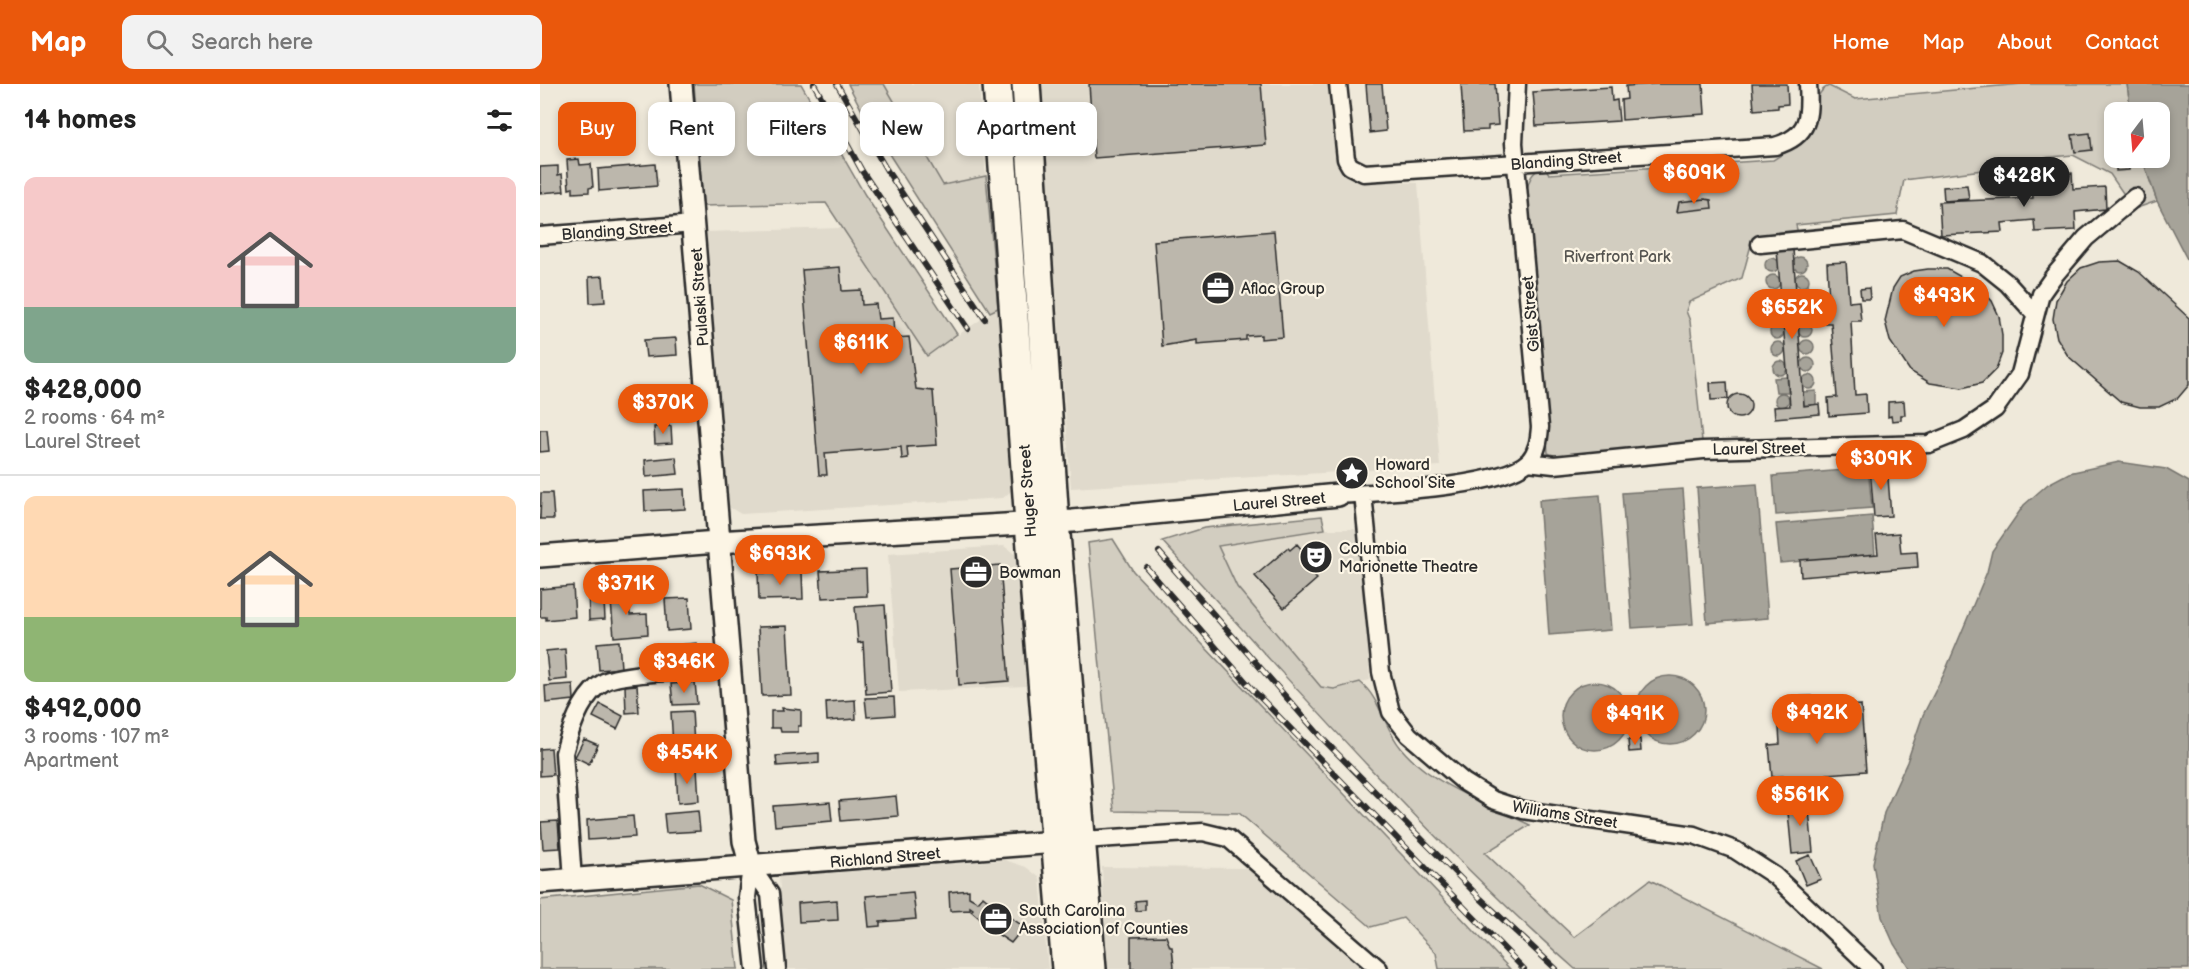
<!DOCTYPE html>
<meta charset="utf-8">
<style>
:root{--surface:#fff;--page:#f2f2f2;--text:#222;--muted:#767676;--line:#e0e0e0;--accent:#ea580c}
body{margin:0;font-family:"Balsamiq Sans",sans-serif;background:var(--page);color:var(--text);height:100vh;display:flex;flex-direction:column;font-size:22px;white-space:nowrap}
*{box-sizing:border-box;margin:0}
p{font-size:20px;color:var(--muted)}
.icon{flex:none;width:33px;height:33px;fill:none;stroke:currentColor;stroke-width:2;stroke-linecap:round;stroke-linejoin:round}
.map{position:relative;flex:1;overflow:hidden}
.panel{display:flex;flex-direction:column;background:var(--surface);width:540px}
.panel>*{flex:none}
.top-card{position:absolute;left:18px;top:18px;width:570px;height:54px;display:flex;gap:12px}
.needle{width:39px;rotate:196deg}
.buttons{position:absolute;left:1564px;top:18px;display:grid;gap:12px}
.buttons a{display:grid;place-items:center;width:66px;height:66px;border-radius:12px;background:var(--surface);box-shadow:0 3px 9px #0003;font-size:30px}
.price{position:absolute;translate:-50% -51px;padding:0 14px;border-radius:21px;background:var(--accent);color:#fff;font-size:20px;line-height:39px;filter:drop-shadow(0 2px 3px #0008)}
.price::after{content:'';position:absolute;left:50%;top:36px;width:18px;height:14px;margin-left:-9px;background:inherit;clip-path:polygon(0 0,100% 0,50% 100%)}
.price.selected{background:#222;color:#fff}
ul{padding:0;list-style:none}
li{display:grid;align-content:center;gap:12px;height:318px;padding:0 24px}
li+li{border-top:2px solid var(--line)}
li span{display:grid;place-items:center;height:186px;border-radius:12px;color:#555}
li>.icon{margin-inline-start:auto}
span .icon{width:108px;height:108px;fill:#fffc;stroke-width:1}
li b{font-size:26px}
h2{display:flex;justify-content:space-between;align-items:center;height:72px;padding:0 24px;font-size:26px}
.tag{padding:0 21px;border-radius:12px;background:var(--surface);box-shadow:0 3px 9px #0003;font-size:21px;line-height:54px}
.tag.selected{background:var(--accent);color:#fff}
header{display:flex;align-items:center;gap:36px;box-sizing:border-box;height:84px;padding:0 30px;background:var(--accent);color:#fff}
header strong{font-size:28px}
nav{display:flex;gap:33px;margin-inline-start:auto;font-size:21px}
.search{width:420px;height:54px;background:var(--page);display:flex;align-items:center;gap:15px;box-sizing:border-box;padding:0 21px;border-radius:12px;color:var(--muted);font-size:22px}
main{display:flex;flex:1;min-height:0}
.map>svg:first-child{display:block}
.built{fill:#e0dacc}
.green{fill:#d2cdc0;stroke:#7e7c76;stroke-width:1.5}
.water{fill:#a6a399;stroke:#75736d;stroke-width:1.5}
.building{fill:#bcb7ac;stroke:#2b2b2b;stroke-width:1.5}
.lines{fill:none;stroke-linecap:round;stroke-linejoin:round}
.minor-casing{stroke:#2b2b2b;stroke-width:21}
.tertiary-casing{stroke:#2b2b2b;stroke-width:26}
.trunk-casing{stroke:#2b2b2b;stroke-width:32}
.minor{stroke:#fcf5e5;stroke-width:16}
.tertiary{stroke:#fcf5e5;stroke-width:21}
.trunk{stroke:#fcf5e5;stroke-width:27}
.rail-casing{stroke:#2b2b2b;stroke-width:6}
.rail{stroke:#fcf5e5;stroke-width:4;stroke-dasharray:11;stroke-linecap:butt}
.labels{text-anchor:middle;stroke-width:4.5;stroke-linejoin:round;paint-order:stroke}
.street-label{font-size:16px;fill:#2b2b2b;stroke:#fcf5e5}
.park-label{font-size:16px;fill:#555450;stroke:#fcf5e5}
.poi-label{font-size:16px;fill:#2b2b2b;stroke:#fcf5e5;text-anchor:start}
</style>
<header>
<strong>Map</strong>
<div class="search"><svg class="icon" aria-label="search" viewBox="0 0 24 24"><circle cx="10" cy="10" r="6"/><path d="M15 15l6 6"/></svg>Search here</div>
<nav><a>Home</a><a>Map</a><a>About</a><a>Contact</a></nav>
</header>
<main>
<section class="panel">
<h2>14 homes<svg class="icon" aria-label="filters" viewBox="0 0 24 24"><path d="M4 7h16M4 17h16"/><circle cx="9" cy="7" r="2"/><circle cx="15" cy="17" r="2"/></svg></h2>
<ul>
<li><span style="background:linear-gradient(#f6c9c9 70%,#7fa58c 0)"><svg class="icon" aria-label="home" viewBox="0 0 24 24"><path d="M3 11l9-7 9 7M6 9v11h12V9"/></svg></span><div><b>$428,000</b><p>2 rooms · 64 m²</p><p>Laurel Street</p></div></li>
<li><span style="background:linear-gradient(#ffd9b3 65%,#8fb573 0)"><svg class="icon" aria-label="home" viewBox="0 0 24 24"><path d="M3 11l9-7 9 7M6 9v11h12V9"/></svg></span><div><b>$492,000</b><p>3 rooms · 107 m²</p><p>Apartment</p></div></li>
</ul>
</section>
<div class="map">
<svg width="1649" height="885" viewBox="0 0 1649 885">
<rect width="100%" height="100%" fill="#efe9da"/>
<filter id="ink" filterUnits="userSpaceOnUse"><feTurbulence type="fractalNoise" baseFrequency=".0167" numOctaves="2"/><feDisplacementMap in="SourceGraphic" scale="12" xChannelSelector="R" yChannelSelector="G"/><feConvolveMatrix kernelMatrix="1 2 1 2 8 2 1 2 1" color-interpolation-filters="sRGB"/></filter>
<g filter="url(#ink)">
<!-- built -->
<path class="built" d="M344,0H439L446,92L403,101Z
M500,0H788L795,72L805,87L818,96L878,99L900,382L531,404Z
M302,144L387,272L458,224L471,407L463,414L201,430L189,423L166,148Z
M785,445H820L830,596L796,604L781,603L697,503L678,462Z
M464,462L476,471L486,602L359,608L348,470Z
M465,776L486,783L500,794L508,885H246L239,793Z
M562,783L707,784L824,885H566Z"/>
<!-- green -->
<path class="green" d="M154,0H261L325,111L417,250L387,272L286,119L163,122Z
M308,0H344L403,101L446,92L458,224L450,228L326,34Z
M1482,0H1587L1591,28H1575V74H1602L1617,117L1594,125L1570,90L1533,71L1501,74L1482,81L1364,96L1357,131L1256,141L1258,150L1222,155L1211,161L1202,194L1149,218L1146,227L1150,237L1162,357L1021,374L1008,369L987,106C989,95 993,84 1006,85L1009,90L1233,76C1246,68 1259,61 1268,49C1280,35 1270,9 1289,2L1315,15Z
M782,432L785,445L678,462L697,503L781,603L794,605L820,598C841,615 844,644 861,664C890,700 949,721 990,741L945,769L1034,853L1110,796L1283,885H1035C886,754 756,603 622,457L664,444Z
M573,455L593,487L970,885H899L896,869L863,834L831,843L699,729L574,727L548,459Z
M159,800L191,816L198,885H0V816Z"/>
<!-- water -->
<path class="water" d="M1587,0H1649V179L1617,117L1602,74H1620V28H1591Z
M1253 180a7 7 0 1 1 14 0a7 7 0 1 1-14 0Z
M1225 181a7 7 0 1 1 14 0a7 7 0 1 1-14 0Z
M1255 196a7 7 0 1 1 14 0a7 7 0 1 1-14 0Z
M1226 198a7 7 0 1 1 14 0a7 7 0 1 1-14 0Z
M1256 213a7 7 0 1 1 14 0a7 7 0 1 1-14 0Z
M1227 214a7 7 0 1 1 14 0a7 7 0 1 1-14 0Z
M1257 230a7 7 0 1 1 14 0a7 7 0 1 1-14 0Z
M1229 232a7 7 0 1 1 14 0a7 7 0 1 1-14 0Z
M1258 246a7 7 0 1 1 14 0a7 7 0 1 1-14 0Z
M1230 248a7 7 0 1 1 14 0a7 7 0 1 1-14 0Z
M1260 263a7 7 0 1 1 14 0a7 7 0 1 1-14 0Z
M1231 265a7 7 0 1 1 14 0a7 7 0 1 1-14 0Z
M1261 281a7 7 0 1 1 14 0a7 7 0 1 1-14 0Z
M1233 284a7 7 0 1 1 14 0a7 7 0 1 1-14 0Z
M1262 298a7 7 0 1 1 14 0a7 7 0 1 1-14 0Z
M1247,293L1248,308H1236L1234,294Z
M1276,307V321H1264L1263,308Z
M1235 316a7 7 0 1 1 14 0a7 7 0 1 1-14 0Z
M1579,378L1626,385L1649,398V885H1370L1354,860L1342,833L1333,779L1344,729L1367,678L1383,631L1404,590L1447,488L1452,467L1484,421L1508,400L1529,389Z
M1328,384L1332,424L1236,431L1233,392Z
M1217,400L1228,534L1167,539L1157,404Z
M1143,405L1153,540L1092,544L1082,409Z
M1060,411L1071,546L1009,551L999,416Z
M1332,432L1335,471L1240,479L1236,440Z
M1096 626a34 34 0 1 1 68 0a34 34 0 1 1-68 0Z
M1021 632a34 34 0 1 1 68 0a34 34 0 1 1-68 0Z"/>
<!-- building -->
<path class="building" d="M549,0H721L726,61L554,74Z
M826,0H842L846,47L830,49Z
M921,0H955L958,41L948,42V46L924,47Z
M1115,0H1163L1165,30L1082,36L1081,16L1087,15L1086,2Z
M1212,0H1247L1248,20L1238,21V24L1214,26Z
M1071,3L1072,17L1077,16L1079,37L996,42L993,8Z
M1550,49L1552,66L1535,68L1532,51Z
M1576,74H1589V86L1576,87Z
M39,75L40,81L51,80L53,103L49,104V108L33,109V104L29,105L27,76Z
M115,80L117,102L59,107L58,85Z
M18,82V91L22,90L24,107L0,109V83Z
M1532,89L1533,105L1565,103L1566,125L1535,128L1536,146L1495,148L1494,136L1462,139L1463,148L1401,151L1399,118L1493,114L1491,92Z
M1427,101L1429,115L1404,117L1403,103Z
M1165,115L1171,116L1172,124L1137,128L1139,118Z
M734,147L743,253L721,255V251L706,252V256L657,260V256L622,262L614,157Z
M1253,165L1264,322L1279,320L1280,330L1235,334L1234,323L1250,322L1237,166Z
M1580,177L1599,188L1649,234V301L1638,314L1619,323H1600L1581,318L1528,272L1517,254L1513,235L1516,216L1527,197L1541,184L1559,178Z
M1306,178L1309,218L1319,217L1321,237H1311L1315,311L1326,310L1327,329L1289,332L1288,314L1297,313L1291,239H1282L1281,219L1289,218L1287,179Z
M300,183L302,207L321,206L322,221L336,220L338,235L353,234L354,254L369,253L376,305L393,307L397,361L367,363L368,374L362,375L361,363L285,369L287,391H279L262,186Z
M1388,185H1407L1439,203L1452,217L1459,232L1462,251V269L1456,285L1442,299L1422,304L1390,299L1370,287L1350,257L1345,237L1353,204L1360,193L1374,187Z
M63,192L65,218L50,219L49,193Z
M1329,204L1330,215H1321L1320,205Z
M136,254L137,271L106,273L104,256Z
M1187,298L1188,315L1171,316L1170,299Z
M106,309H133L136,327L107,328Z
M1187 322a12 12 0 1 1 24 0a12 12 0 1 1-24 0Z
M1364,317L1365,331H1361V336L1352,337L1351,332L1348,333V318Z
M131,342L132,359L115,360L114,343Z
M0,346H7L9,367L0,368Z
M136,373L138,390L106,393L105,376Z
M1347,381L1351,432L1334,433L1330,383Z
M144,405L145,425L105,427L104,407Z
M1,409H12L14,435H0Z
M1359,449L1361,469L1377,468L1378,483L1261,493L1260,476L1338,470L1336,451Z
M757,460L762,466L769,460L773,464L777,460L783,468L779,471L783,476L776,481L782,488L775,493L777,495L744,524L715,492L748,464L750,466Z
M460,481L469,597L419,601L410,485Z
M326,485L327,512L282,514L280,487Z
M262,488L263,515L219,516L218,489Z
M63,500L65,535L49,536L48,501Z
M33,502L35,533L6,536V533H0V505Z
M88,505L90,531L107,530L108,550L74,553L70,506Z
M149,514L151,545L127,547L125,515Z
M345,521L351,608L326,610L323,558L318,559L315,523Z
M247,542L251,611L222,612L218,543Z
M79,557L81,584L59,586L57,559Z
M157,559L158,575L131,579L129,562Z
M25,565L27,595L9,597L6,567Z
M155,598L157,620L133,621L131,600Z
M33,600L34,616L6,619L5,602Z
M97,601L99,628L86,629L85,602Z
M1271,612V624L1321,621L1326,687L1287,690L1288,705L1244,708L1243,692L1232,693L1229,661L1240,660L1238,627L1252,626L1251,613Z
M354,613L355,631L327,633L325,614Z
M315,616L316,635L287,637L286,618Z
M60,620L83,632L77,645L53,633Z
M242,624L261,626V642H258V648H241L240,644H231V627H243Z
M152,627L154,661L133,662L131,628Z
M44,655L58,661L49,680L35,673Z
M1100,655L1101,667L1089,668L1088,656Z
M11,664L13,691L0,692V665Z
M279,669V679L237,682L236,672Z
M157,684L159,717L138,719L136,685Z
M356,712L358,732L301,737L299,717Z
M1268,716L1273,768L1252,770L1247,718Z
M290,718L292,737L235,742L233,722Z
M158,727L160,747L126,749L124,730Z
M93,732L95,753L48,756L47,736Z
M18,737L20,764L3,765L1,738Z
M1270,771L1281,795L1266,801L1256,777Z
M429,806V813L438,818L443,812L459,825L462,821L467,824L470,828L467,831L484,843L471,859L442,840L444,838L431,827L433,825L430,823V826L410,827L409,808Z
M373,808L376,835L340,838V842L329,843L326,812Z
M297,816L298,836L259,838L258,819Z
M605,816V826L596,827L595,817Z
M626,852L630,863H632L634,883L631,885H591V853Z"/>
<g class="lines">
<!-- minor casing -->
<g class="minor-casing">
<path id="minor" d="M798,0L806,75L810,82L824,89L1235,62C1270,52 1270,32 1268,0
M0,152L154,140
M1220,160L1363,146L1442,179L1467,199L1495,230
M988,378L1014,381L1163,366L1389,360L1424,346L1455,325L1480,290L1501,210L1513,193L1546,154L1595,113
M823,410L841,588L851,628L869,651L924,698L953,716L983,726L1154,751L1195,766L1235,792L1333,885
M798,411C839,408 961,404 989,377C998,367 999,355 1000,343L974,59L977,0
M543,756L663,748L688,754L839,885
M211,783L230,810L237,885
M211,783L207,813L215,885
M33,796L24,669C30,646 42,610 64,598C81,588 165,586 189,585"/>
</g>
<!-- tertiary casing -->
<g class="tertiary-casing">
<path id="tertiary" d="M141,0L204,757L211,783
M0,472L177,458L533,437L798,411
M0,798L529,757"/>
</g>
<!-- trunk casing -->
<g class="trunk-casing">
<path id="trunk" d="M457,0L489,439L526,885
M486,0L515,438L552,885"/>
</g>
<!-- minor -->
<use href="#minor" class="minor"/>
<!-- tertiary -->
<use href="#tertiary" class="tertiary"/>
<!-- trunk -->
<use href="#trunk" class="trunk"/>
<!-- rail casing -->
<g class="rail-casing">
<path id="rail" d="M274,0L322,87L428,245
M297,0L346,85L445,235
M619,468L781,653L941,815L1016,885
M606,483L713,606L984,885"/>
</g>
<!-- rail -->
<use href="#rail" class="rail"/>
</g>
</g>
<!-- icons -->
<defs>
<g id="office-disc" transform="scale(1.725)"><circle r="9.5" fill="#2b2b2b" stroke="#fcf5e5"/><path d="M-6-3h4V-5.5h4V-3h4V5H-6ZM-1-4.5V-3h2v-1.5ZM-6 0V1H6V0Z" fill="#fff"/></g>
<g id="sight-disc" transform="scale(1.725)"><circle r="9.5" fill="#2b2b2b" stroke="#fcf5e5"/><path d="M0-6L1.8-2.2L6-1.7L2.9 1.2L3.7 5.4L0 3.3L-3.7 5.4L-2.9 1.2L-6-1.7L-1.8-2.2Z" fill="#fff"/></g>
<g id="theatre-disc" transform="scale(1.725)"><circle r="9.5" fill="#2b2b2b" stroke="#fcf5e5"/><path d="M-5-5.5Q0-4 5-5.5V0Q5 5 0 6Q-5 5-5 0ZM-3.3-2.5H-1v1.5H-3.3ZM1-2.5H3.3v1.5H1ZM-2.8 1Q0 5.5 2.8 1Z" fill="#fff"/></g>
</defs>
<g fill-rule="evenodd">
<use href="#office-disc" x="678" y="204"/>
<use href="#sight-disc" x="812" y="389"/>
<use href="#theatre-disc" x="776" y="473"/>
<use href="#office-disc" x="436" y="488"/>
<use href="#office-disc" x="456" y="835"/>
</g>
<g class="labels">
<!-- street labels -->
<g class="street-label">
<text transform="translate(1026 76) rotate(-4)" y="6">Blanding Street</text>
<text transform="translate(77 146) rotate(-4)" y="6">Blanding Street</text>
<text transform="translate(159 213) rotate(-94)" y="6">Pulaski Street</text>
<text transform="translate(990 230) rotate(-95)" y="6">Gist Street</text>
<text transform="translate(1219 364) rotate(-1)" y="6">Laurel Street</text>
<text transform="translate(487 407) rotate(-94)" y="6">Huger Street</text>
<text transform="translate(739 417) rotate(-5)" y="6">Laurel Street</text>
<text transform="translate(1025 730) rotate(9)" y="6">Williams Street</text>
<text transform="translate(345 773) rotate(-5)" y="6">Richland Street</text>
</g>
<!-- park labels -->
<g class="park-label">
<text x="1077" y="178">Riverfront Park</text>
</g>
<!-- poi labels -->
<g class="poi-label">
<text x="701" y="210">Aflac Group</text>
<text x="835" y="386">Howard<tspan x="835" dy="18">School Site</tspan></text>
<text x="799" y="470">Columbia<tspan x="799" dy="18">Marionette Theatre</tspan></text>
<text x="459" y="494">Bowman</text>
<text x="479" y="832">South Carolina<tspan x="479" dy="18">Association of Counties</tspan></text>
</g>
</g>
</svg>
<div class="buttons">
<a><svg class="needle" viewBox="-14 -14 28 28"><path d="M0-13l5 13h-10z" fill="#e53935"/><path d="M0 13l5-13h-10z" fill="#767676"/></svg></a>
</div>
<b class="price" style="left:1154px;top:121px">$609K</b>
<b class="price selected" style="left:1484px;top:124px">$428K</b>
<b class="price" style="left:1404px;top:244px">$493K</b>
<b class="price" style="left:1252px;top:256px">$652K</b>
<b class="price" style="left:321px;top:291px">$611K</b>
<b class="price" style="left:123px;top:351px">$370K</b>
<b class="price" style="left:1341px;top:407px">$309K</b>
<b class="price" style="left:240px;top:502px">$693K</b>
<b class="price" style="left:86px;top:532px">$371K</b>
<b class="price" style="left:144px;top:610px">$346K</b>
<b class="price" style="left:1277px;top:661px">$492K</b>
<b class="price" style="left:1095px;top:662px">$491K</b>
<b class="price" style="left:147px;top:701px">$454K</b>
<b class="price" style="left:1260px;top:743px">$561K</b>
<div class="top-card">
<a class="tag selected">Buy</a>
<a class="tag">Rent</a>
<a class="tag">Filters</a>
<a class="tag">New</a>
<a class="tag">Apartment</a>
</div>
</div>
</main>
